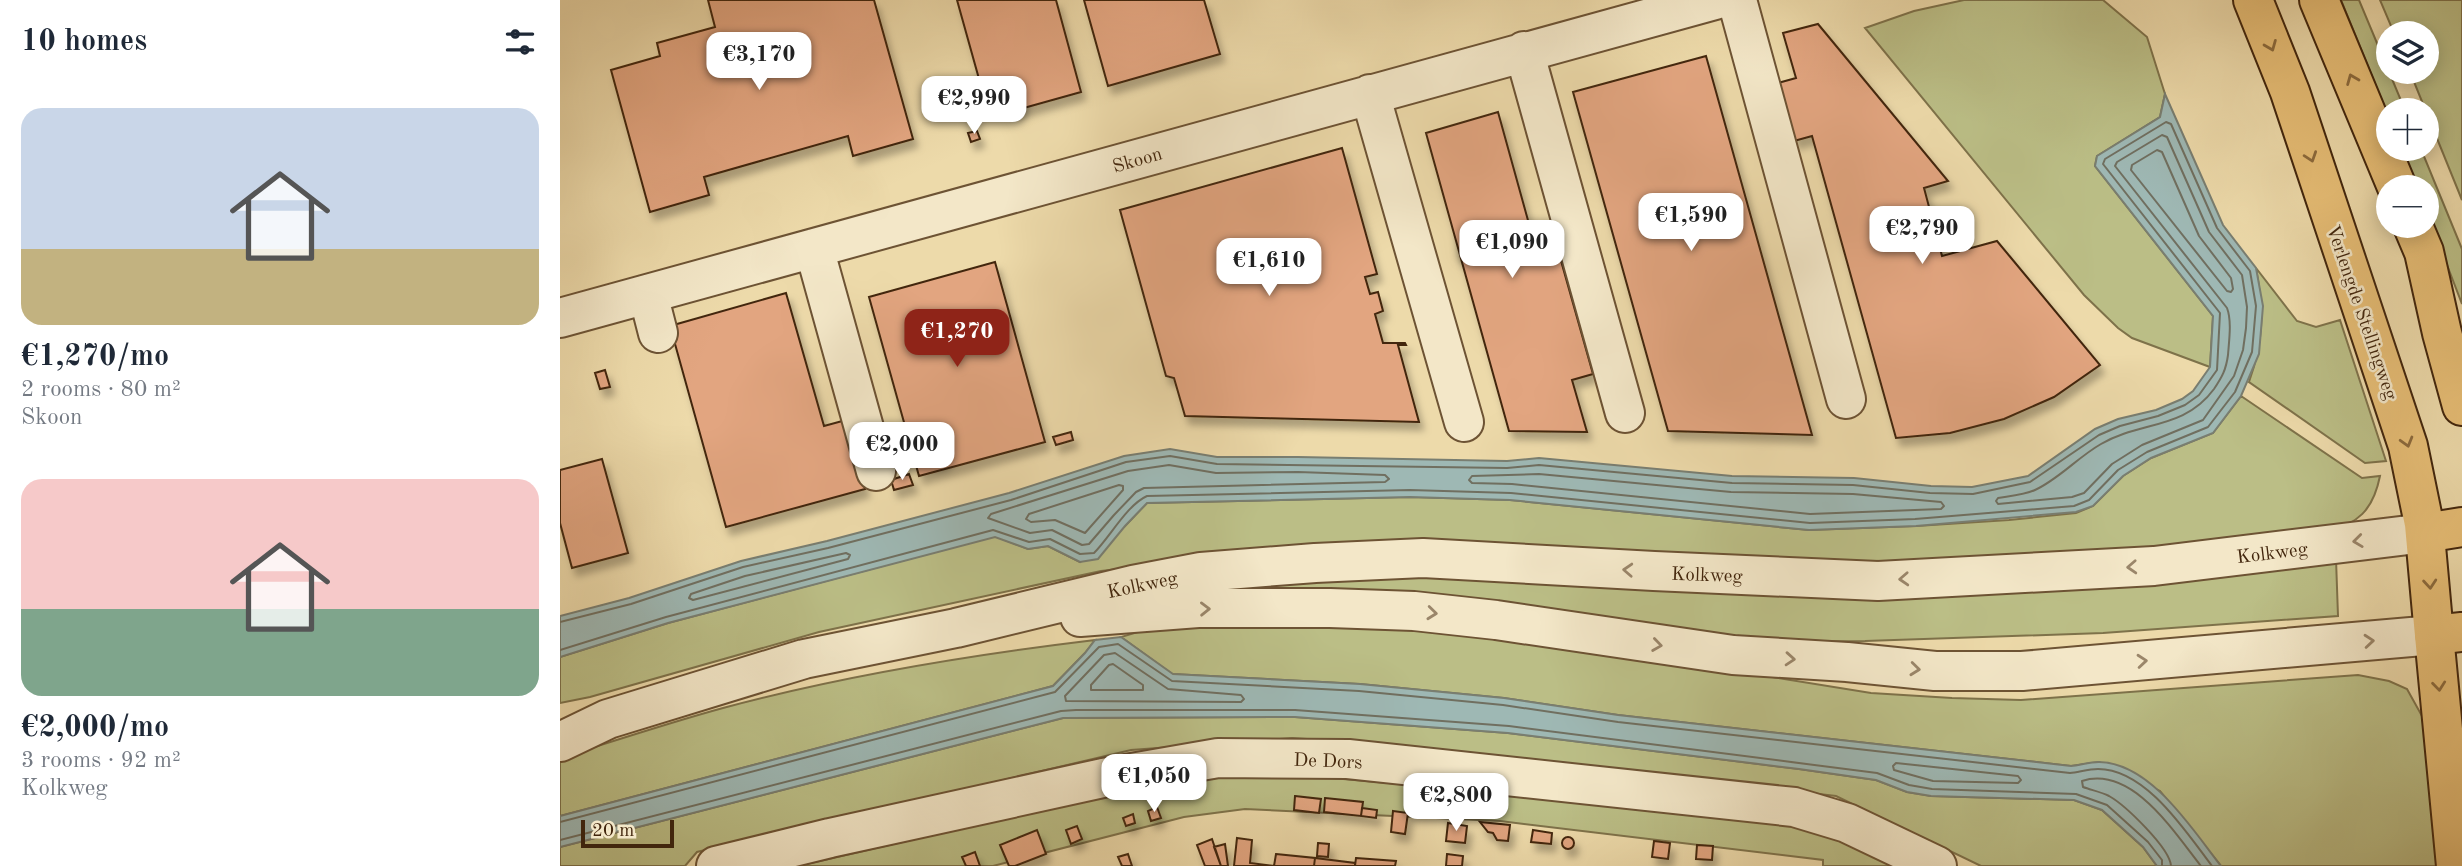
<!DOCTYPE html>
<meta charset="utf-8">
<style>
:root{--surface:#fff;--page:#f6f6f7;--text:#1f2937;--muted:#747a83;--accent:#8f2418}
body{margin:0;font-family:"Old Standard TT",serif;background:var(--page);color:var(--text);height:100vh;display:flex;flex-direction:column;font-size:26px;white-space:nowrap}
*{box-sizing:border-box;margin:0}
p{font-size:23px;color:var(--muted)}
.icon{flex:none;width:38px;height:38px;fill:none;stroke:currentColor;stroke-width:2;stroke-linecap:round;stroke-linejoin:round}
.map{position:relative;flex:1;overflow:hidden}
.side{display:flex;flex-direction:column;background:var(--surface);width:560px}
.side>*{flex:none}
.buttons{position:absolute;left:1816px;top:21px;display:grid;gap:14px}
.buttons a{display:grid;place-items:center;width:63px;height:63px;border-radius:50%;background:var(--surface);box-shadow:0 4px 18px #0003;font-size:35px}
.scale{position:absolute;left:21px;bottom:18px;width:93px;box-sizing:border-box;padding-left:7px;border:4px solid #42260d;border-top:0;font-size:19px;line-height:24px;white-space:nowrap;color:#42260d;-webkit-text-stroke:5px #f3e7c8;paint-order:stroke}
.price{position:absolute;translate:-50% -60px;padding:0 16px;border-radius:14px;background:#fff;color:#222;font-size:23px;line-height:46px;filter:drop-shadow(0 2px 4px #0008)}
.price::after{content:'';position:absolute;left:50%;top:42px;width:21px;height:16px;margin-left:-10px;background:inherit;clip-path:polygon(0 0,100% 0,50% 100%)}
.price.selected{background:var(--accent);color:#fff}
ul{padding:0;list-style:none}
li{display:grid;align-content:center;gap:14px;height:371px;padding:0 21px}
li span{display:grid;place-items:center;height:217px;border-radius:21px;color:#555}
li>.icon{margin-inline-start:auto}
span .icon{width:126px;height:126px;fill:#fffc;stroke-width:1}
li b{font-size:30px}
h2{display:flex;justify-content:space-between;align-items:center;height:84px;padding:0 21px;font-size:30px}
main{display:flex;flex:1;min-height:0}
.map>svg:first-child{display:block}
.green{fill:#bbbe86;stroke:#7e724a;stroke-width:2}
.water{fill:#9eb8b4;stroke:#797e71;stroke-width:2}
.lines{fill:none;stroke-linecap:round;stroke-linejoin:round}
.shore{stroke:#706f60;stroke-width:2}
.building{fill:#e2a580;stroke:#42260d;stroke-width:2;filter:url(#shadow)}
.minor-casing{stroke:#6d5334;stroke-width:42}
.major-casing{stroke:#42260d;stroke-width:42}
.highway-casing{stroke:#42260d;stroke-width:42}
.minor{stroke:#f3e7c8;stroke-width:38}
.major{stroke:#e6bd75;stroke-width:38}
.highway{stroke:#e6bd75;stroke-width:38}
.oneway{stroke:#8c6a3c}
.oneway2{stroke:#9a866a}
.labels{text-anchor:middle;stroke-width:5;stroke-linejoin:round;paint-order:stroke}
.street-label{font-size:19px;fill:#42260d;stroke:#f3e7c8}
</style>
<main>
<section class="side">
<h2>10 homes<svg class="icon" aria-label="filters" viewBox="0 0 24 24"><path d="M4 7h16M4 17h16"/><circle cx="9" cy="7" r="2"/><circle cx="15" cy="17" r="2"/></svg></h2>
<ul>
<li><span style="background:linear-gradient(#c9d6e8 65%,#c2b280 0)"><svg class="icon" aria-label="home" viewBox="0 0 24 24"><path d="M3 11l9-7 9 7M6 9v11h12V9"/></svg></span><div><b>€1,270/mo</b><p>2 rooms · 80 m²</p><p>Skoon</p></div></li>
<li><span style="background:linear-gradient(#f6c9c9 60%,#7fa58c 0)"><svg class="icon" aria-label="home" viewBox="0 0 24 24"><path d="M3 11l9-7 9 7M6 9v11h12V9"/></svg></span><div><b>€2,000/mo</b><p>3 rooms · 92 m²</p><p>Kolkweg</p></div></li>
</ul>
</section>
<div class="map">
<svg width="1902" height="866" viewBox="0 0 1902 866">
<defs>
<filter id="shadow"><feDropShadow dx="4.5" dy="8" stdDeviation="3.5" flood-color="#0004"/></filter>
</defs>
<rect width="100%" height="100%" fill="#eddaaa"/>
<filter id="stains"><feTurbulence type="fractalNoise" baseFrequency=".00286" numOctaves="4"/><feColorMatrix values="0 0 0 0 .2 0 0 0 0 .09 0 0 0 0 .02 0 0 0 .5 -.17"/></filter>
<radialGradient id="worn" r=".72"><stop offset=".6" stop-color="#630" stop-opacity="0"/><stop offset="1" stop-color="#630" stop-opacity=".3"/></radialGradient>
<!-- green -->
<path class="green" d="M1404,0H1543L1587,37L1605,94L1600,117L1537,156L1535,166L1653,316L1650,367L1572,338L1558,328L1524,295L1305,28L1354,11Z
M1781,0H1799L1845,110H1829V118Z
M1820,0H1902V200L1850,72H1867V33H1834Z
M1841,149H1861L1902,249V304L1867,213V187H1857Z
M1696,268L1737,321L1756,327L1780,320L1826,461L1805,463L1689,382C1704,340 1704,312 1696,268Z
M1681,396L1802,478L1820,476C1813,511 1798,523 1766,533L1386,568L797,542L541,571L259,632L30,697L0,703V657L108,623L435,536L468,549L488,546L520,562L565,526L587,503L850,497L950,500L1249,530L1356,526L1449,520L1516,513L1533,506L1563,476L1591,458L1653,433Z
M1776,559L1778,616L1543,633L1305,641L1195,642L577,603L657,582L860,569Z
M827,622L1113,661L1311,693L1392,698L1461,700L1798,675L1829,681L1847,689L1862,716L1883,866H1661L1600,791L1539,762L1511,766L1058,715L944,698L800,684L612,674L561,637L604,624Z
M535,640L525,653L493,686L0,816V758C54,741 108,723 163,708C286,675 410,655 535,640Z
M735,717L948,733L1239,769L1316,780L1347,792L1371,796L1514,800L1542,810L1583,847L1597,866H1421L1276,796L822,744L732,738L571,750L137,852L125,866H0V847L503,718Z
M738,775L941,793L1252,827L1334,866H1263V860L940,821L685,809L624,817L433,866H238L599,783L679,776Z"/>
<!-- water -->
<path class="water" d="M1605,94L1663,225L1696,268L1703,306L1699,354L1681,396L1653,433L1591,458L1563,476L1533,506L1516,512L1356,526L1249,530L950,500L850,497L587,503L565,526L538,559L520,562L488,546L468,549L435,537L108,623L0,657V616L69,598L181,561L267,541L449,493L564,456L610,449L657,457H738L947,461L979,458L1172,476L1294,478L1371,486L1412,487L1468,476L1535,429L1558,419L1596,410L1622,399L1633,391L1650,367L1653,316L1535,166L1537,156L1600,117Z
M561,637L613,674L800,684L944,698L1058,715L1511,766C1520,765 1530,762 1539,762C1591,763 1632,829 1661,866H1597L1583,847L1542,810L1514,800L1371,796L1347,792L1316,780L1239,769L948,733L735,717L503,718L0,847V816L493,686L525,653L535,640Z"/>
<g class="lines">
<!-- shore -->
<path class="shore" d="M1602,135L1607,137L1649,232L1682,275L1687,307L1686,328L1683,350L1674,376L1643,420L1582,445L1552,464L1524,493L1512,497L1438,504L1436,501L1438,498C1450,496 1464,495 1475,490C1499,479 1518,457 1541,444C1580,421 1624,430 1654,389C1662,377 1666,370 1668,355C1669,341 1672,321 1667,308L1555,166L1557,162Z
M1597,150L1602,152L1639,236L1671,278L1673,289L1671,292L1667,291L1571,170L1572,165Z
M609,465L656,473L738,472L825,475L829,479L825,482L584,488L576,492L554,515L529,544L522,545L492,530L470,533L428,518L431,514L568,471Z
M979,474L1171,492L1293,494L1381,502L1384,506L1381,509L1250,514L952,484L912,483L909,480L912,476Z
M559,485L563,486V490L525,533L495,520L471,522L466,519L469,514Z
M286,553L290,555L288,559L133,600L129,598L131,594L185,576Z
M0,622L71,604L183,567L268,548L451,500L566,462L610,456L657,464L947,468L979,465L1172,483L1293,485L1370,493L1413,494L1470,482L1539,435L1560,426L1598,416L1625,405L1639,395L1657,370L1660,313L1543,164L1545,159L1606,122L1611,124L1657,228L1690,271L1696,306L1692,352L1675,392L1648,427L1587,452L1558,470L1529,500L1514,506L1355,519L1250,523L951,493L850,490L587,496C567,505 550,537 534,553L520,554L490,539L469,542L433,530L106,617L0,650
M555,653L608,689L681,695L684,699L681,702L506,701L505,696L544,655Z
M553,664L583,685V690H531V685L549,665Z
M1336,763L1458,776L1461,780L1458,783L1373,781L1334,770L1333,766Z
M0,822L495,692L539,647L558,644L612,681L799,691L943,705L1058,722L1510,773C1519,772 1529,769 1538,769C1586,769 1626,832 1652,866
M0,840L501,711L516,710H735L949,726L1317,773L1349,785L1372,789L1516,794L1547,805L1588,842L1602,860V866
M1611,866C1610,848 1565,805 1549,796C1541,792 1531,790 1523,787L1522,781C1572,765 1614,832 1641,866"/>
</g>
<!-- building -->
<path class="building" d="M148,0H314L353,139L293,156L288,136L144,177L149,195L90,212L51,70L100,56L97,43L155,27Z
M397,0H496L521,92L453,111L444,80L421,86Z
M524,0H644L660,54L548,86Z
M1258,24L1388,181L1364,188L1382,256L1437,241L1540,365L1494,397L1444,419L1390,433L1336,438L1252,136L1234,141L1218,83L1236,78L1223,33Z
M1146,56L1252,435L1108,431L1013,92Z
M938,112L974,242L994,236L1033,374L1012,380L1027,432L949,431L866,133Z
M417,131L420,139L411,142L408,133Z
M782,148L817,274L805,277L810,294L818,292L823,311L815,314L823,343H845L846,345H838L859,422L625,416L614,378L606,376L560,210Z
M435,262L485,442L359,476L309,297Z
M226,293L264,426L286,420L305,489L166,527L110,326Z
M45,370L50,387L40,389L35,373Z
M511,432L513,440L496,445L493,437Z
M42,459L68,553L12,568L0,523V470Z
M349,474L353,485L334,490L331,480Z
M735,796L761,799L759,813L734,810Z
M765,798L803,802L801,816L764,812Z
M597,807L601,818L591,821L588,811Z
M802,808L817,810L816,818L801,816Z
M833,811L848,813L845,834L831,832Z
M573,814L575,823L566,826L563,818Z
M920,822L950,825L948,841L937,840L933,833L928,832Z
M888,823L907,826L905,843L886,841Z
M517,826L522,839L511,844L506,830Z
M477,830L486,854L455,866H449L440,845Z
M973,830L992,833L991,844L971,842Z
M1002 843a6 6 0 1 1 12 0a6 6 0 1 1-12 0Z
M677,838L692,840L690,863L714,866H674Z
M652,839L661,866H645L637,845Z
M1094,841L1110,843L1108,859L1092,857Z
M758,843L769,844L768,857L757,856Z
M665,844L668,866H661L654,847Z
M1137,845L1153,846L1152,860L1136,859Z
M415,852L420,866H406L402,857Z
M568,854L572,866H562L558,857Z
M716,854L755,858L754,866H714Z
M887,854L903,856L902,866H886Z
M755,858L795,863V866H754Z
M796,858L836,861L835,866H795Z"/>
<g class="lines">
<!-- minor casing -->
<g class="minor-casing">
<path id="minor" d="M1177,0L1286,399
M964,51L1065,413
M810,94L904,422
M254,248L316,471
M88,294L98,333
M0,318L1155,0
M520,617L638,608H770L854,611L936,620L1173,655L1287,662L1375,671H1462L1874,635
M0,742L48,719L244,659L396,628L573,585L641,572L755,563L863,558L1094,571L1318,581L1594,566L1865,533
M156,866L270,838L543,778L658,758L788,759L1234,807L1287,823L1377,866"/>
</g>
<!-- major casing -->
<g class="major-casing">
<path id="major" d="M1693,0L1730,92L1848,446L1864,524L1874,635L1902,632
M1759,0L1837,187
M1853,226L1864,252L1882,333L1902,406
M1865,533L1902,527"/>
</g>
<!-- highway casing -->
<g class="highway-casing">
<path id="highway" d="M1874,635L1896,866"/>
</g>
<!-- minor -->
<use href="#minor" class="minor"/>
<!-- major -->
<use href="#major" class="major"/>
<!-- highway -->
<use href="#highway" class="highway"/>
</g>
<!-- one-way arrows -->
<defs><path id="oneway-chevron" d="M-2-3.5L2.5 0L-2 3.5" fill="none" stroke-width="1.6" stroke-linecap="round" stroke-linejoin="round" transform="scale(1.75)"/></defs>
<g class="oneway">
<use href="#oneway-chevron" transform="translate(1711 46) rotate(68)"/>
<use href="#oneway-chevron" transform="translate(1792 79) rotate(-112)"/>
<use href="#oneway-chevron" transform="translate(1751 157) rotate(71)"/>
<use href="#oneway-chevron" transform="translate(1847 442) rotate(74)"/>
<use href="#oneway-chevron" transform="translate(1870 584) rotate(85)"/>
<use href="#oneway-chevron" transform="translate(1879 686) rotate(84)"/>
</g>
<g class="oneway2">
<use href="#oneway-chevron" transform="translate(1798 541) rotate(173)"/>
<use href="#oneway-chevron" transform="translate(1572 567) rotate(177)"/>
<use href="#oneway-chevron" transform="translate(1068 570) rotate(-177)"/>
<use href="#oneway-chevron" transform="translate(1344 579) rotate(177)"/>
<use href="#oneway-chevron" transform="translate(645 609) rotate(-1)"/>
<use href="#oneway-chevron" transform="translate(872 613) rotate(6)"/>
<use href="#oneway-chevron" transform="translate(1809 641) rotate(-5)"/>
<use href="#oneway-chevron" transform="translate(1097 645) rotate(8)"/>
<use href="#oneway-chevron" transform="translate(1230 659) rotate(4)"/>
<use href="#oneway-chevron" transform="translate(1582 661) rotate(-5)"/>
<use href="#oneway-chevron" transform="translate(1355 669) rotate(6)"/>
</g>
<g class="labels">
<!-- street labels -->
<g class="street-label">
<text transform="translate(577 159) rotate(-16)" y="7">Skoon</text>
<text transform="translate(1803 312) rotate(71)" y="7">Verlengde Stellingweg</text>
<text transform="translate(1712 552) rotate(-7)" y="7">Kolkweg</text>
<text transform="translate(1147 574) rotate(2)" y="7">Kolkweg</text>
<text transform="translate(582 584) rotate(-12)" y="7">Kolkweg</text>
<text transform="translate(768 760) rotate(2)" y="7">De Dors</text>
</g>
</g>
<rect width="100%" height="100%" filter="url(#stains)"/>
<rect width="100%" height="100%" fill="url(#worn)"/>
</svg>
<div class="buttons">
<a><svg class="icon" aria-label="layers" viewBox="0 0 24 24"><path d="M12 4l9 5-9 5-9-5zM3 14l9 5 9-5"/></svg></a>
<a>+</a>
<a>−</a>
</div>
<div class="scale">20 m</div>
<b class="price" style="left:199px;top:92px">€3,170</b>
<b class="price" style="left:414px;top:136px">€2,990</b>
<b class="price" style="left:1131px;top:253px">€1,590</b>
<b class="price" style="left:1362px;top:266px">€2,790</b>
<b class="price" style="left:952px;top:280px">€1,090</b>
<b class="price" style="left:709px;top:298px">€1,610</b>
<b class="price selected" style="left:397px;top:369px">€1,270</b>
<b class="price" style="left:342px;top:482px">€2,000</b>
<b class="price" style="left:594px;top:814px">€1,050</b>
<b class="price" style="left:896px;top:833px">€2,800</b>
</div>
</main>
